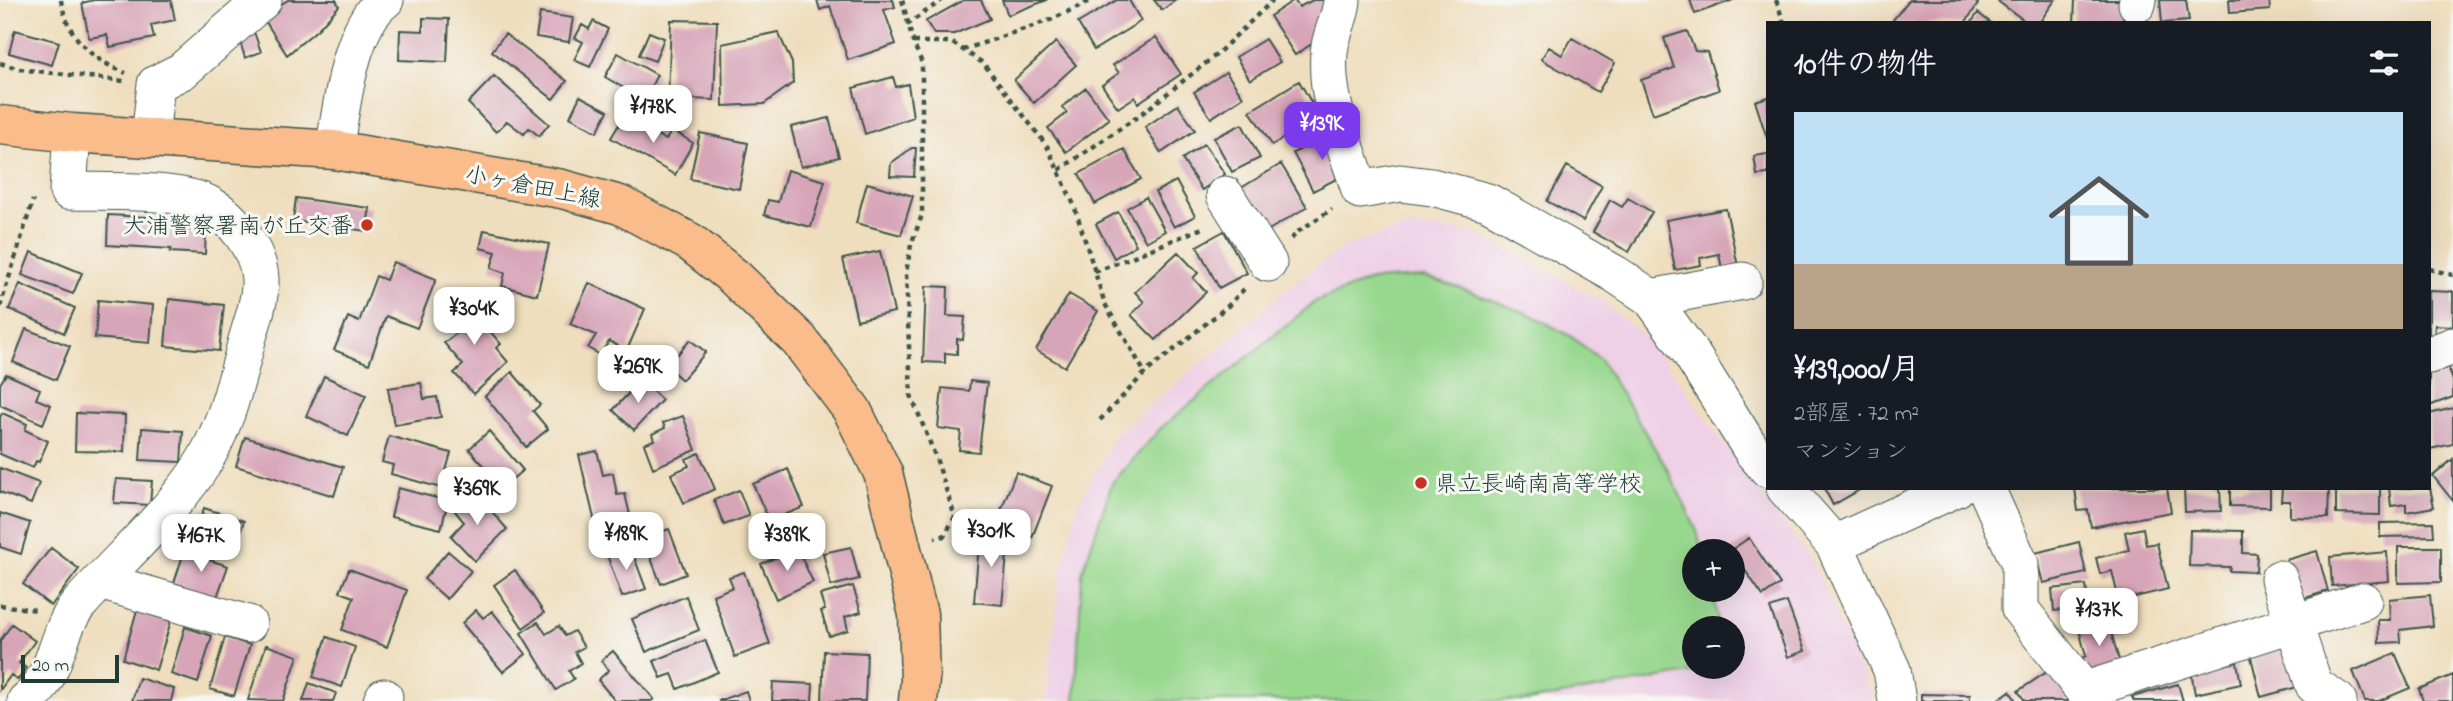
<!DOCTYPE html>
<html lang="ja">
<meta charset="utf-8">
<style>
:root{--surface:#171b24;--page:#20242c;--text:#f1f3f6;--muted:#9ea1a6;--line:#363941;--accent:#7c3aed}
body{margin:0;font-family:"Indie Flower","Klee One",sans-serif;background:var(--page);color:var(--text);height:100vh;display:flex;flex-direction:column;font-size:26px;white-space:nowrap}
*{box-sizing:border-box;margin:0}
p{font-size:23px;color:var(--muted)}
.icon{flex:none;width:38px;height:38px;fill:none;stroke:currentColor;stroke-width:2;stroke-linecap:round;stroke-linejoin:round}
.map{position:relative;flex:1;overflow:hidden}
.sheet{position:absolute;left:1766px;top:21px;width:665px;height:469px;display:flex;flex-direction:column;background:var(--surface);border-radius:0px;box-shadow:0 7px 28px #0002}
.sheet>*{flex:none}
.tools{position:absolute;left:1682px;top:539px;display:grid;gap:14px}
.tools a{display:grid;place-items:center;width:63px;height:63px;border-radius:50%;background:var(--surface);box-shadow:0 7px 28px #0002;font-size:35px}
.scale{position:absolute;left:21px;bottom:18px;width:98px;box-sizing:border-box;padding-left:7px;border:4px solid #1f3d34;border-top:0;font-size:19px;line-height:24px;white-space:nowrap;color:#1f3d34;-webkit-text-stroke:5px #f6f6f2;paint-order:stroke}
.price{position:absolute;translate:-50% -60px;padding:0 16px;border-radius:14px;background:#fff;color:#222;font-size:23px;line-height:46px;filter:drop-shadow(0 2px 4px #0008)}
.price::after{content:'';position:absolute;left:50%;top:42px;width:21px;height:16px;margin-left:-10px;background:inherit;clip-path:polygon(0 0,100% 0,50% 100%)}
.price.selected{background:var(--accent);color:#fff}
ul{padding:0;list-style:none}
li{display:grid;align-content:center;gap:14px;height:371px;padding:0 28px}
li+li{border-top:2px solid var(--line)}
li span{display:grid;place-items:center;height:217px;border-radius:0px;color:#555}
li>.icon{margin-inline-start:auto}
span .icon{width:126px;height:126px;fill:#fffc;stroke-width:1}
li b{font-size:30px}
h2{display:flex;justify-content:space-between;align-items:center;height:84px;padding:0 28px;font-size:30px}
.map>svg:first-child{display:block}
.built{fill:#efd0e6;fill-rule:evenodd}
.green{fill:#98d88e;stroke:#5c8a61;stroke-width:2}
.building{fill:#d7a5b8}
.lines{fill:none;stroke-linecap:round;stroke-linejoin:round}
.minor-casing{stroke:#3e5549;stroke-width:39}
.major-casing{stroke:#3e5549;stroke-width:41}
.path{stroke:#3e5549;stroke-width:4.5;stroke-dasharray:5 5;stroke-linecap:butt}
.minor{stroke:#fff;stroke-width:37}
.major{stroke:#fabc8b;stroke-width:38}
.poi-dot{fill:#c8321e;stroke:#f6f6f2;stroke-width:2.5}
.labels{text-anchor:middle;stroke-width:6;stroke-linejoin:round;paint-order:stroke}
.street-label{font-size:23px;fill:#1f3d34;stroke:#f6f6f2}
.poi-label{font-size:23px;fill:#1f3d34;stroke:#f6f6f2;text-anchor:end}
</style>
<div class="map">
<svg width="2453" height="701" viewBox="0 0 2453 701">
<rect width="100%" height="100%" fill="#f6f6f2"/>
<filter id="ink" filterUnits="userSpaceOnUse"><feTurbulence type="fractalNoise" baseFrequency=".0143" numOctaves="2"/><feDisplacementMap in="SourceGraphic" scale="14" xChannelSelector="R" yChannelSelector="G"/><feConvolveMatrix kernelMatrix="1 2 1 2 8 2 1 2 1" color-interpolation-filters="sRGB"/></filter>
<filter id="wash" filterUnits="userSpaceOnUse"><feTurbulence type="fractalNoise" baseFrequency=".00686" numOctaves="4" result="noise"/><feDisplacementMap in="SourceGraphic" scale="28" xChannelSelector="R" yChannelSelector="G"/><feGaussianBlur stdDeviation="1.57" result="paint"/><feColorMatrix in="noise" values="0 0 0 0 0 0 0 0 0 0 0 0 0 0 0 0 0 1.4 0 .05"/><feComposite in="paint" operator="in"/></filter>
<g filter="url(#wash)">
<rect width="100%" height="100%" fill="#efdebd"/>
<!-- built -->
<path class="built" d="M1410,226L1473,232L1602,301L1651,342L1735,459L1812,561L1874,701H1045L1060,576L1077,506L1114,436L1304,275L1345,246ZM1694,551H1732V590H1694ZM1694,628H1732V667H1694Z"/>
<!-- green -->
<path class="green" d="M1423,277L1460,288L1529,314L1569,335L1600,359L1668,470L1697,531L1702,551H1694V590H1712L1719,628H1694V667H1725L1527,701H1075L1082,573L1112,483L1161,428L1316,301L1371,280Z"/>
<g id="blocks">
<!-- building -->
<path class="building" d="M94,0H171L175,20L151,25L154,38L110,47L107,35L89,38L82,3Z
M288,0H336L339,6L318,29L287,55L262,16Z
M817,0H893L895,7L884,10L896,44L848,60L830,6L820,10Z
M964,0H981L990,19L954,34H934L926,21Z
M1002,0H1047L1008,15Z
M1117,0H1129L1141,21L1094,50L1078,23Z
M1154,0H1176L1162,10Z
M1294,0L1299,7L1313,0H1328L1319,39L1295,55L1270,16Z
M1690,0H1733L1695,14Z
M1909,0H1973L1978,4L1965,23H1896L1893,20Z
M1996,0H2055L2039,23H2028Z
M2075,0H2124L2123,23H2074Z
M2160,0H2186L2189,21L2162,23Z
M2229,0H2269L2270,10L2230,13Z
M540,13L573,18L569,42L536,37Z
M1978,13L1991,23H1971Z
M423,18L449,19L447,62L399,60L400,30L423,31Z
M671,20L717,21L714,100L668,98Z
M593,21L608,29L590,67L574,60L583,42L575,38L582,25L589,29Z
M15,30L59,42L52,65L9,53Z
M1687,31L1695,51L1707,52L1719,90L1653,114L1641,80L1674,68L1664,38Z
M254,32L261,52L245,58L239,38Z
M649,32L664,38L655,61L639,55Z
M778,32L792,63L793,83L764,104L723,106L722,44Z
M505,34L567,81L553,99L492,51Z
M1156,37L1181,74L1138,103L1135,97L1118,108L1102,85L1119,73L1113,65Z
M1572,38L1615,63L1598,92L1541,59L1549,47L1562,55Z
M1265,39L1280,62L1250,80L1236,57Z
M1056,42L1076,65L1034,103L1014,80Z
M618,53L657,75L644,100L605,77Z
M1226,72L1243,97L1211,118L1194,92Z
M494,76L549,124L539,136L529,128L524,134L507,121L496,132L468,103Z
M893,77L896,87L908,84L913,117L865,134L853,88Z
M1299,81L1314,107L1294,120L1299,129L1272,145L1250,111Z
M1086,88L1109,119L1066,152L1048,128L1067,113L1062,107Z
M580,96L608,111L597,132L570,117Z
M1768,97V138H1767L1755,101Z
M1178,105L1195,130L1161,153L1145,127Z
M624,116L666,140L672,130L693,143L675,175L611,138Z
M829,118L839,157L801,167L791,127Z
M1242,124L1260,158L1232,172L1214,138Z
M700,133L748,143L739,189L690,179Z
M1331,134L1350,172L1313,191L1293,153Z
M1204,144L1225,174L1202,190L1182,159Z
M912,148H916L914,177L890,176L891,163Z
M1124,149L1141,179L1095,204L1079,174Z
M1768,154V174L1757,175L1754,156Z
M1281,164L1307,207L1267,231L1241,188Z
M1567,166L1602,186L1583,221L1547,201Z
M787,170L825,181L811,227L764,215L768,200L778,202Z
M1176,181L1195,216L1174,227L1155,192Z
M867,183L913,196L901,235L856,223Z
M1146,197L1165,231L1146,242L1127,208Z
M296,198L370,208L366,231L293,221Z
M1628,198L1652,212L1629,252L1593,232L1610,200L1622,207Z
M1726,209L1738,266L1722,269L1719,254L1700,258L1701,265L1675,270L1666,220Z
M1118,212L1136,245L1114,258L1096,224Z
M108,215L183,219L182,229L206,230L205,254L170,252L171,249L107,245Z
M484,230L549,244L537,295L502,286L505,273L491,268L496,252L480,248Z
M1224,231L1247,273L1219,288L1197,246Z
M880,251L894,312L857,320L843,259Z
M31,252L82,273L73,294L22,275Z
M1178,252L1198,273L1193,278L1206,292L1156,340L1131,315L1144,302L1135,292Z
M393,262L436,279L417,328L386,316L369,364L334,350L348,317L359,322L376,276L386,280Z
M589,283L645,309L627,350L609,341L600,355L588,348L596,335L570,324Z
M20,284L75,308L64,333L9,309Z
M926,286L948,287L947,316L965,317L963,340L957,339V354L945,353V363L923,362Z
M2429,291L2453,292V326L2435,325L2434,339L2429,338Z
M1069,294L1098,311L1065,367L1036,350Z
M469,295L479,308L476,315L501,344L496,348L508,362L474,394L454,373L463,365L444,343L461,330L447,314Z
M169,299L224,305L219,351L165,346Z
M98,300L153,305L150,343L95,338Z
M26,329L70,346L56,380L13,362Z
M690,340L706,352L682,380L672,371L663,382L648,369L668,347L677,355Z
M2448,366L2453,381V397L2429,406V373Z
M512,372L540,405L533,411L548,429L526,447L485,396Z
M6,374L40,389L36,399L51,405L43,424L0,405V384Z
M324,376L366,395L348,436L306,416Z
M641,380L662,400L634,430L613,410Z
M970,381L987,383L979,452L959,450L961,431L938,428L942,388L969,391Z
M421,383L424,399L437,397L441,417L394,425L388,388Z
M2453,408V444L2430,449L2429,414Z
M2,413L27,424L25,430L48,441L39,462L36,461L33,468L0,454V418Z
M76,413L125,415L124,452L75,451Z
M683,416L696,450L653,468L644,444L654,440L652,434L665,428L663,423Z
M142,428L183,431L181,462L140,460Z
M489,431L523,470L503,487L469,449Z
M389,436L451,453L441,488L391,474L393,465L382,462Z
M245,437L343,467L334,496L236,466Z
M597,451L603,475L613,473L617,495L625,494L635,536L619,540V543L601,548L579,455Z
M699,453L715,489L684,503L671,474L689,466L686,459Z
M2453,459V501L2433,476Z
M0,468L39,483L31,504L0,492Z
M788,469L804,507L769,521L753,484Z
M1016,472L1052,486L1032,538L996,523Z
M116,479L152,481L150,505L114,503Z
M2429,483L2434,507L2406,512V504L2391,506L2389,488H2429Z
M398,488L448,501L441,529L391,517Z
M1824,488H1863L1833,505Z
M2075,488H2167L2171,512L2091,527L2088,510L2078,511Z
M2184,488H2220L2221,511L2185,512Z
M2230,488H2270V507L2230,506Z
M2282,488H2329L2328,518L2290,517V501H2281Z
M2336,488H2380V515L2336,514Z
M739,490L749,516L724,525L714,500Z
M476,493L507,529L475,561L451,536L464,522L455,511Z
M204,508L244,521L233,553L194,539Z
M0,513L30,523L21,554L0,547Z
M2433,522L2434,536L2380,537V523Z
M2143,528L2146,545L2157,543L2168,589L2119,601L2112,571L2100,574L2096,558L2129,550L2125,532Z
M669,529L686,574L661,584L643,538Z
M2190,530L2243,531V553L2257,554L2256,572L2229,571L2230,567L2189,566Z
M980,533L1009,536L1002,605L974,602Z
M1749,538L1780,584L1763,596L1731,550Z
M2079,542L2086,573L2043,583L2035,553Z
M630,546L646,589L622,597L607,555Z
M851,547L859,579L831,586L823,553Z
M2398,547H2441V582L2398,583Z
M51,548L79,569L51,606L23,584Z
M797,548L813,582L776,599L761,564Z
M448,551L471,571L447,599L424,579Z
M2317,551L2328,591L2298,600L2286,560Z
M184,552L228,566L217,597L174,583Z
M2387,552L2389,581L2332,586L2330,557Z
M349,569L407,590L387,647L342,630L354,597L340,592Z
M515,570L544,613L523,628L494,585Z
M744,572L770,644L735,657L713,595L733,587L729,577Z
M2086,585L2088,607L2054,611L2052,589Z
M853,586L861,612L845,617L848,630L829,636L821,611L825,610L820,595Z
M2430,595L2433,626L2400,630L2401,642L2379,643L2378,620H2390L2389,599Z
M686,596L699,630L646,652L632,619Z
M1787,602L1805,651L1788,657L1770,608Z
M137,610L171,621L156,670L123,659Z
M476,610L483,618L492,611L526,654L503,672L462,623Z
M2107,618L2121,667L2092,676L2080,659L2086,656L2078,626Z
M538,622L546,634L559,626L565,636L574,631L584,647L575,652L581,663L569,671L574,679L556,690L521,633Z
M12,624L35,641L19,663L26,668L18,680L11,675L0,690V641Z
M185,627L212,636L198,683L171,674Z
M225,637L250,645L234,696L210,689Z
M327,637L355,647L342,687L313,677Z
M705,640L718,672L678,689L672,674L661,678L654,661Z
M2290,643L2301,686L2261,697L2250,653Z
M266,645L298,656L283,701L248,700Z
M613,651L654,699L651,701H615L598,680L609,670L601,661Z
M824,651L867,653L865,701H822Z
M2395,653L2410,688L2379,701H2365L2353,671Z
M2237,662L2241,684L2195,694L2191,672Z
M2050,670L2070,701H2025L2018,691Z
M2453,675V701H2423L2419,689Z
M139,678L174,689L171,701H132Z
M773,682L813,684L812,701H772Z
M309,683L336,693L333,701H303Z
M2178,684L2183,701H2134L2132,697Z
M746,691L749,701H718Z
M2010,691L2016,701H1996Z
M1921,694L1970,695V701H1921Z"/>
</g>
</g>
<g filter="url(#ink)">
<use href="#blocks" fill-opacity="0" stroke="#3e5549" stroke-width="2"/>
<g class="lines">
<!-- minor casing -->
<g class="minor-casing">
<path id="minor" d="M1342,0C1341,18 1330,35 1329,53C1325,100 1346,145 1360,190L1400,183L1432,187L1488,202L1615,274L1651,298L1690,352L1753,452L1768,469
M2137,4L2138,0
M150,137L156,84L182,71L263,0
M334,150C342,108 349,27 385,0
M1225,195L1268,263
M1651,298L1743,281
M2429,355L2453,346
M1785,488L1834,544L1892,670L1897,701
M1986,488L2020,564V609L2092,701
M1834,544L1957,488
M2279,579L2314,685L2338,701
M100,581L248,624
M2086,690L2363,601
M26,701C57,678 56,631 79,604C118,560 162,522 196,474C224,434 235,386 247,340C253,320 261,298 260,278C258,250 234,218 210,205C179,188 105,192 68,191L72,133
M382,701L384,697"/>
</g>
<!-- major casing -->
<g class="major-casing">
<path id="major" d="M0,125L72,133L334,150L562,189L620,205L690,242L734,277L799,340L852,410L883,473L918,614L920,680L918,701"/>
</g>
<!-- path -->
<path class="path" d="M61,0C67,37 92,60 126,73
M902,0L913,42L922,63V215L911,245L906,273L911,395L936,458L955,517L944,536L935,538
M1776,0L1784,23
M907,25L942,0
M913,42H951L983,63L1047,146L1074,205L1105,304L1145,373
M963,50L1053,19L1091,0
M0,63L19,69L124,81
M1059,170L1140,115L1216,55L1273,0
M1291,239L1299,231L1332,209
M2429,269L2453,275
M1095,272L1205,227
M0,307L33,200
M1100,420L1145,373L1229,305L1247,286
M0,605L36,610"/>
<!-- minor -->
<use href="#minor" class="minor"/>
<!-- major -->
<use href="#major" class="major"/>
</g>
</g>
<!-- markers -->
<g class="poi-dot">
<circle cx="367" cy="225" r="7"/>
<circle cx="1421" cy="483" r="7"/>
</g>
<g class="labels">
<!-- street labels -->
<g class="street-label">
<text transform="translate(533 186) rotate(11)" y="8">小ヶ倉田上線</text>
</g>
<!-- poi labels -->
<g class="poi-label">
<text x="353" y="233">大浦警察署南が丘交番</text>
<text x="1435" y="491" text-anchor="start">県立長崎南高等学校</text>
</g>
</g>
</svg>
<div class="tools">
<a>+</a>
<a>−</a>
</div>
<div class="scale">20 m</div>
<b class="price" style="left:653px;top:145px">¥178K</b>
<b class="price selected" style="left:1322px;top:162px">¥139K</b>
<b class="price" style="left:474px;top:347px">¥304K</b>
<b class="price" style="left:638px;top:405px">¥269K</b>
<b class="price" style="left:477px;top:527px">¥369K</b>
<b class="price" style="left:991px;top:569px">¥301K</b>
<b class="price" style="left:626px;top:572px">¥189K</b>
<b class="price" style="left:787px;top:573px">¥389K</b>
<b class="price" style="left:201px;top:574px">¥167K</b>
<b class="price" style="left:2099px;top:648px">¥137K</b>
<section class="sheet">
<h2>10件の物件<svg class="icon" aria-label="filters" viewBox="0 0 24 24"><path d="M4 7h16M4 17h16"/><circle cx="9" cy="7" r="2"/><circle cx="15" cy="17" r="2"/></svg></h2>
<ul>
<li><span style="background:linear-gradient(#bfe0f5 70%,#b9a48a 0)"><svg class="icon" aria-label="home" viewBox="0 0 24 24"><path d="M3 11l9-7 9 7M6 9v11h12V9"/></svg></span><div><b>¥139,000/月</b><p>2部屋 · 72 m²</p><p>マンション</p></div></li>
</ul>
</section>
</div>
